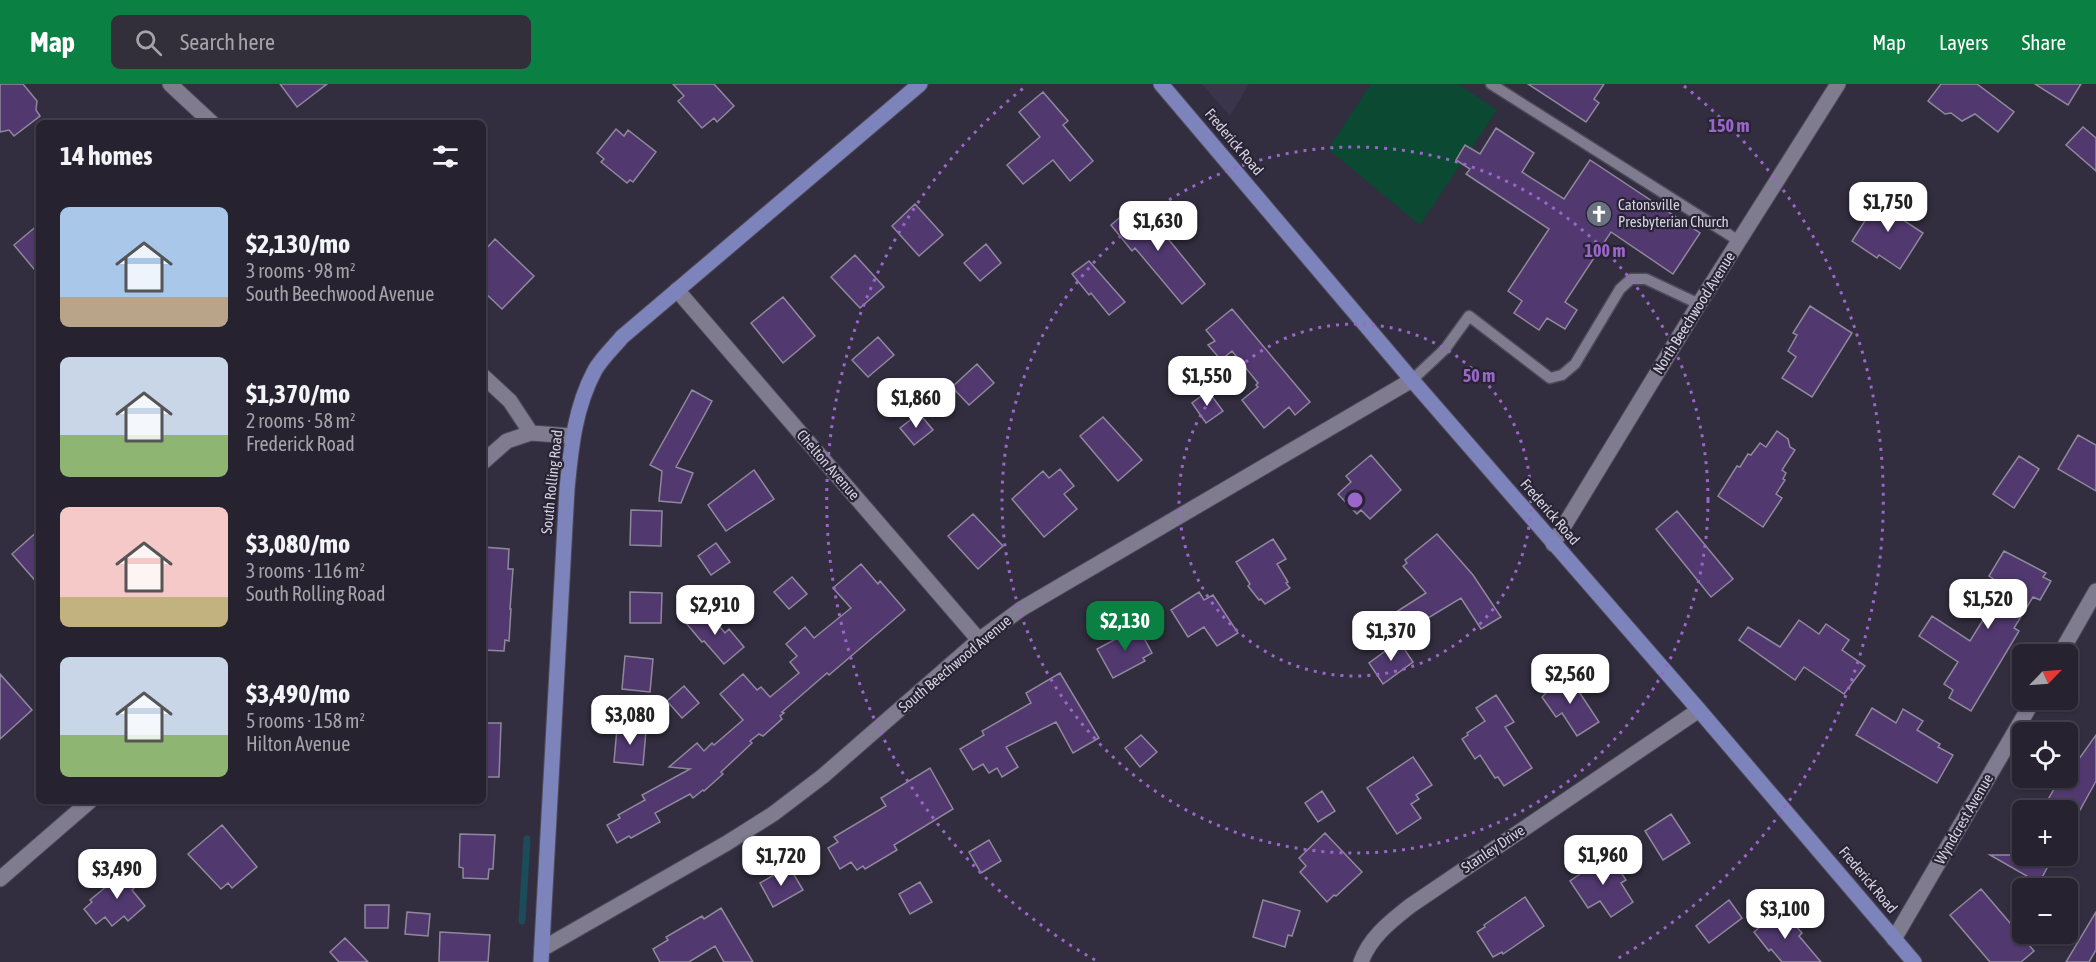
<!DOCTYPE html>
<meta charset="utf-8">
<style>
:root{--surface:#26222f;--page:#322f3b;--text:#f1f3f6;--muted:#a4a4aa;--line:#423f4b;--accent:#0b8043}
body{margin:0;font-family:"Asap Condensed",sans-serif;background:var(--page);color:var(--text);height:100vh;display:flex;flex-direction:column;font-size:22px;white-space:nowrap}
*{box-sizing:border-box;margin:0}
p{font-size:20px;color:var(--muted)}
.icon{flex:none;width:33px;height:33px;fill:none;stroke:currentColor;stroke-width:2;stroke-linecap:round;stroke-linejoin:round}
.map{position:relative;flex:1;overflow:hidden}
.panel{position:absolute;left:36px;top:36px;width:450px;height:684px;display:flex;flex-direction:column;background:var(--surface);border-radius:9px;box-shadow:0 2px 4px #0004,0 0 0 2px var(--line)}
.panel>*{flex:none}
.needle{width:39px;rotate:65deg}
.buttons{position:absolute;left:2012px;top:560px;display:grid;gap:12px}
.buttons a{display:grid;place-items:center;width:66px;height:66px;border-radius:9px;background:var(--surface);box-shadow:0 2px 4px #0004,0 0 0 2px var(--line);font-size:30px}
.price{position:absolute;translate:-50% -51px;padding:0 14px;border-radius:12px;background:#fff;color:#222;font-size:20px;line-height:39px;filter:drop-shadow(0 2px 3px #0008)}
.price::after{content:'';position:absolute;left:50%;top:36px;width:18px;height:14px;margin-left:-9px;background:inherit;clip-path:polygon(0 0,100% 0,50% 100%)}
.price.current{background:var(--accent);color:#fff}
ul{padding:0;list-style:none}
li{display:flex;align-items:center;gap:18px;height:150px;padding:0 24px}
li span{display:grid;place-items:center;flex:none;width:168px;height:120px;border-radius:9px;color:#555}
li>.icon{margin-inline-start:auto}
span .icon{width:72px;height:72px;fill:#fffc;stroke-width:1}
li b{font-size:26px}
h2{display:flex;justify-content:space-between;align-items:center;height:72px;padding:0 24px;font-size:26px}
header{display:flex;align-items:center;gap:36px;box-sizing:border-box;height:84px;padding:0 30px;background:var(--accent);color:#fff}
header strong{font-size:28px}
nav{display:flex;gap:33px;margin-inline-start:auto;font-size:21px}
.search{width:420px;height:54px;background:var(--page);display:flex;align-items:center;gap:15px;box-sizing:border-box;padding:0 21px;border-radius:9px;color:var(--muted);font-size:22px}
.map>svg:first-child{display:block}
.built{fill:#3b354c}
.green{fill:#0b4933}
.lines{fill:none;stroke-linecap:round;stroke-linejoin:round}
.stream{stroke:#1c4b59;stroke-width:7}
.building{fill:#513970;stroke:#8f889c;stroke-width:1.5}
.lane-casing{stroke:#4e4b59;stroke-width:13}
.street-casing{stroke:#4e4b59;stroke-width:17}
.primary-casing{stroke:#4e4b59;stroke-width:17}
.lane{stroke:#807c90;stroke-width:10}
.street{stroke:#807c90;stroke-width:15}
.primary{stroke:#7d84bb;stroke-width:15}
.ring{fill:none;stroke:#9a66ca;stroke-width:3;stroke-dasharray:3 6}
.labels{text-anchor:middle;stroke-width:4.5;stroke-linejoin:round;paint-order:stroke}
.street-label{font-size:15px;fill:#d4d2dd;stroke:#282435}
.poi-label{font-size:15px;fill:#d4d2dd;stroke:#282435;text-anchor:start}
.centre{fill:#9a66ca;stroke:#282435;stroke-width:3}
.ring-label{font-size:18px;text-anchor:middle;font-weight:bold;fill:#9a66ca;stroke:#282435;stroke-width:4.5;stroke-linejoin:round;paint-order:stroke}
</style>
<header>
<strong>Map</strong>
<div class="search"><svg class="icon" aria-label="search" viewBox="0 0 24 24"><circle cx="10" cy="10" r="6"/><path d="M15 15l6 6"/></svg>Search here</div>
<nav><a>Map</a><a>Layers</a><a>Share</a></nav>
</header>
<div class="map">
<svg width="2096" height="878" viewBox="0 0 2096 878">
<rect width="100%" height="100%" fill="#322e3f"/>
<!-- built -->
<path class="built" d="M1202,0H1249L1230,32Z"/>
<!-- green -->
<path class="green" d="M1371,0H1458L1497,26L1420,141L1328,65Z"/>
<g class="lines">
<!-- stream -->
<path class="stream" d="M522,837L527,755"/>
</g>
<!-- building -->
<path class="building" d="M0,0H23L37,17L36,26L40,32L14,52L9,46L0,48Z
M280,0H327L297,23Z
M673,0H714L734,22L717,38L714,34L702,44L678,17L684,12Z
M1528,0H1604L1594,15L1599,19L1586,38Z
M1941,0H1977L2014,28L1998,48L1975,30L1962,37L1951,29L1945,30L1928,17Z
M2035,0H2081L2068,21Z
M1043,8L1068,37L1063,41L1093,77L1070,97L1053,76L1023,100L1007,81L1040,53L1019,28Z
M2083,43L2096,54V87L2066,61Z
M1496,44L1534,69L1522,88L1564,115L1590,76L1700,149L1673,190L1611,148L1565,218L1577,226L1565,245L1547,234L1539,246L1514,229L1522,217L1508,207L1549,145L1466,90L1470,85L1456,76L1465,61L1480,70Z
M616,45L624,52L628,46L656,68L633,98L630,96L627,99L601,78L604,75L597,69Z
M1884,107L1902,119L1894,130L1923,149L1900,185L1879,171L1877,174L1852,157Z
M1138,118L1205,200L1182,220L1135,164L1132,167L1111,141Z
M915,120L943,151L919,172L892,142Z
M39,140V191L14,161Z
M495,155L534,192L502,225L483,207V168Z
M986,160L1001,179L980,197L964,179Z
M855,171L884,203L860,224L831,193Z
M1089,177L1125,218L1109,231L1091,209L1089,211L1072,190Z
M783,213L815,252L783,279L751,239Z
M1810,222L1852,249L1812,313L1782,294L1796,273L1788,267L1797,251L1793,249Z
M1232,225L1310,318L1295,331L1289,323L1264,344L1242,316L1258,303L1256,301L1258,299L1232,267L1221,276L1208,261L1215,257L1206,246Z
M878,253L894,271L868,293L852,276Z
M977,280L994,299L969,321L952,303Z
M692,306L712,317L676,383L693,389L681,419L659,417L662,387L650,381Z
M1208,307L1223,327L1206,339L1192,319Z
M919,329L933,346L914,361L900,344Z
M1103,333L1142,376L1118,397L1080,352Z
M1777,347L1788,355L1790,363L1795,366L1782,386L1786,389L1783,395L1785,396L1776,410L1782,414L1763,443L1718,412L1737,382L1740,383L1748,370L1751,371L1760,359L1766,363Z
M2078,351L2096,361V407L2058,385Z
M1371,371L1401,406L1370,435L1361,426L1357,430L1338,410L1351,398L1346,392Z
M2019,372L2039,385L2014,424L1993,410Z
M1060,385L1074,402L1064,410L1077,425L1044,453L1012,415L1043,387L1049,394Z
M754,386L774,415L726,447L708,421Z
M631,426L662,427L661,462L630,461Z
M1677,427L1733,495L1711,513L1656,445Z
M973,430L1003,462L978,485L948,452Z
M39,446V501L12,470Z
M1437,450L1473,491L1501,533L1481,545L1461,514L1395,554L1382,537L1426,509L1403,482L1407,479L1405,476Z
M1273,455L1286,475L1277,480L1288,498L1286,499L1290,504L1265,520L1261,515L1259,516L1248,502L1250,500L1236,478Z
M716,459L730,478L711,491L698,472Z
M483,463L509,465L508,485H513L510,525H511L509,557L505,556L504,567L483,566Z
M2004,467L2046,489L2043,493L2051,497L2040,516L2033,513L2014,544L2019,547L1971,627L1949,614L1953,606L1944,600L1958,578L1919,552L1932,532L1970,557L2001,507L1997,501L1998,498L1989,492Z
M861,480L878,500L880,497L905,526L829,591L827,589L782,628L784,629L780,632L782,635L763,652L759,650L750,657L752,659L721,688L723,690L704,707L703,706L693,714L690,710L655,729L660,738L631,754L629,752L617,759L607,741L620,734L618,731L645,716L642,711L690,685L669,683L697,659L704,667L712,659L714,661L743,636L720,610L743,590L757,606L761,603L770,613L799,589L790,578L797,572L786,560L805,543L814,554L851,524L833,504Z
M792,493L807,510L789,525L774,508Z
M630,508L662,509L661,539H630Z
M1199,508L1204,516L1213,511L1238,549L1217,562L1204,543L1188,553L1171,526Z
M704,524L725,549L729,545L744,563L724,580L704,557L702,558L686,539Z
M1799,536L1819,550L1826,540L1849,556L1842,566L1865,582L1844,610L1804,583L1795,596L1739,556L1748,543L1780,563Z
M1138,543L1152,569L1143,574L1145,577L1113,594L1097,565Z
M1399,557L1413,578L1383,600L1369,579Z
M625,572L653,575L650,608L622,605Z
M1060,589L1099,654L1073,669L1056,638L1006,663L1018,683L1002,693L997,684L989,689L983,680L973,686L960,665L984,651L982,647L1031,619L1026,609Z
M0,590L32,626L0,655Z
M1568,591L1599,638L1577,652L1562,629L1556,633L1542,613L1546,609L1545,606Z
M684,602L699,619L682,634L667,617Z
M1496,611L1514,638L1505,643L1532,684L1504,702L1498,693L1495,694L1480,671L1475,675L1462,655L1468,651L1467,649L1485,637L1476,624Z
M1872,624L1896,639L1903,625L1923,637L1917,646L1940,660L1938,663L1953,671L1937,699L1856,651Z
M483,639H501L499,693H483Z
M617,644L646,647L643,681L614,678Z
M1141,651L1157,668L1140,683L1125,664Z
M2096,651V697L2080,726H2042L2061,693H2067V688L2069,689Z
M1413,673L1432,701L1416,711L1419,715L1411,720L1421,734L1397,750L1367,704Z
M930,684L953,725L894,761L897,766L865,785L863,782L857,786L851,778L840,785L828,764L838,758L834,753L886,722L881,714Z
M1322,707L1335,727L1318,738L1305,719Z
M1671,730L1690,759L1663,776L1645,747Z
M222,741L257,783L232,804L228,799L221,805L188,770Z
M1325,749L1362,788L1336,812L1334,811L1327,818L1300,788L1306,782L1299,774Z
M460,750L495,751L493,785H489L488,795L463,794V784L459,783Z
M989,756L1001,777L981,789L969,768Z
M1609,770L1626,796L1621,799L1633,818L1611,833L1600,817L1588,824L1570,797Z
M1990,771H2054L2039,799Z
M789,782L803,806L773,823L760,799Z
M129,784L141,798L132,806L145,822L128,837L124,832L112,842L105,833L96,840L84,825L92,818L90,816Z
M920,798L932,818L910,830L899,810Z
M1981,805L2034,867L2021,878H1990L1950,831Z
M1525,813L1544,842L1503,870L1502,868L1493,873L1477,848L1485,843L1484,841Z
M1263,816L1300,827L1292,852L1288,851L1285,863L1253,853Z
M1729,816L1742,834L1709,859L1696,842Z
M365,821H389L388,844H365Z
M721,824L753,878H724L715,862L689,878H660L653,865L668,856L666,853L702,832L704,835Z
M1781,825L1802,849L1799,852L1821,878H1782L1771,865L1769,867L1754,848Z
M407,828L430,830L428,852L405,850Z
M2096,828V866L2089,878H2066Z
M440,848L490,851L488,878H439Z
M345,854L368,878H339L330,868Z"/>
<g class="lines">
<!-- lane casing -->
<g class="lane-casing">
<path id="lane" d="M1491,0L1739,157
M1412,296L1445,265L1469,232L1550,294L1562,291L1575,280L1620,205L1631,195H1646L1699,220"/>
</g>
<!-- street casing -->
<g class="street-casing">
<path id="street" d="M170,0L212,39
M677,206L979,556
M483,292L510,317L531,349
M483,378L507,357L531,349L572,352
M1553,460L1699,220L1838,0
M2060,570L2096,507
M0,795L90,717
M1894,855L2034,615
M542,865L727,759L773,730L823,692L979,556L1021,525L1412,296
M1361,878C1370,853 1390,838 1410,822L1699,626"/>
</g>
<!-- primary casing -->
<g class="primary-casing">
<path id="primary" d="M1161,0L1412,296L1699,626L1914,878
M541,878L567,405C571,363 575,323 595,286C602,274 613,264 622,253L920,0"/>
</g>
<!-- lane -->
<use href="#lane" class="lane"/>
<!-- street -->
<use href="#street" class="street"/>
<!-- primary -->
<use href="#primary" class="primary"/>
</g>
<!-- distance rings -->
<g class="ring">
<circle cx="1355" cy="416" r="176"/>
<circle cx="1355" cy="416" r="353"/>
<path d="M1095 876A529 529 0 0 1 1026 2M1684 2A529 529 0 0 1 1615 876"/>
</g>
<!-- icons -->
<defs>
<g id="church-disc" transform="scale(1.35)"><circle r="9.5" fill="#6b7280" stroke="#282435"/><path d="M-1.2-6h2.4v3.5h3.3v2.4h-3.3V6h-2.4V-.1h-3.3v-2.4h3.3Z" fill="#fff"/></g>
</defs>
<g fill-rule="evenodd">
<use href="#church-disc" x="1599" y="130"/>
</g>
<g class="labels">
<!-- street labels -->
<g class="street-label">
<text transform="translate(1234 58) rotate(50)" y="5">Frederick Road</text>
<text transform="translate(1694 229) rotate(-58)" y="5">North Beechwood Avenue</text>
<text transform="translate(828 381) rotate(49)" y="5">Chelton Avenue</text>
<text transform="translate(552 398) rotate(-84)" y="5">South Rolling Road</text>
<text transform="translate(1550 428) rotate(49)" y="5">Frederick Road</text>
<text transform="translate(955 580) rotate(-40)" y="5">South Beechwood Avenue</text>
<text transform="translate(1964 735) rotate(-60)" y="5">Wyndcrest Avenue</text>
<text transform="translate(1493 765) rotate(-34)" y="5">Stanley Drive</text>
<text transform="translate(1868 796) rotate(50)" y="5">Frederick Road</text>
</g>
<!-- poi labels -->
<g class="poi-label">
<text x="1618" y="126">Catonsville<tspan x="1618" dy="17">Presbyterian Church</tspan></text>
</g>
</g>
<circle cx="1355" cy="416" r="9" class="centre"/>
<g class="ring-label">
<text x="1729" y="48">150 m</text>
<text x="1605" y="173">100 m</text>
<text x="1479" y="298">50 m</text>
</g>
</svg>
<div class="buttons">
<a><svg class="needle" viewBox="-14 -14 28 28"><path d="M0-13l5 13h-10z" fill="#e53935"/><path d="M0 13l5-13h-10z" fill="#a4a4aa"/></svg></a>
<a><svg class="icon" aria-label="locate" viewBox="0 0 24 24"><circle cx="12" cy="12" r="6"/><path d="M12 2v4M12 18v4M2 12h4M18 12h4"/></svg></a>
<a>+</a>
<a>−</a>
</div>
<b class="price" style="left:1888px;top:149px">$1,750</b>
<b class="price" style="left:1158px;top:168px">$1,630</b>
<b class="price" style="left:1207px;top:323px">$1,550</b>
<b class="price" style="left:916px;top:345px">$1,860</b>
<b class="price" style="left:1988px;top:546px">$1,520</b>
<b class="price" style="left:715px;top:552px">$2,910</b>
<b class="price current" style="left:1125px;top:568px">$2,130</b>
<b class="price" style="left:1391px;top:578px">$1,370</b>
<b class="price" style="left:1570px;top:621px">$2,560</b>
<b class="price" style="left:630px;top:662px">$3,080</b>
<b class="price" style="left:1603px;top:802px">$1,960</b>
<b class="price" style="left:781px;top:803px">$1,720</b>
<b class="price" style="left:117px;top:816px">$3,490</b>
<b class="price" style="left:1785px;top:856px">$3,100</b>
<section class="panel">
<h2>14 homes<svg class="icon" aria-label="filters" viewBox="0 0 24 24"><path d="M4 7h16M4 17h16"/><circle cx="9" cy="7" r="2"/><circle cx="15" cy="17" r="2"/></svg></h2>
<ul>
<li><span style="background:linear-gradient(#a9c7e8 75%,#b9a48a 0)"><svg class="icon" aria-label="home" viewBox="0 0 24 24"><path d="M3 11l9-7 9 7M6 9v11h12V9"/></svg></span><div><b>$2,130/mo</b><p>3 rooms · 98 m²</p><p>South Beechwood Avenue</p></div></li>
<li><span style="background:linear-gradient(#c9d6e8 65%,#8fb573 0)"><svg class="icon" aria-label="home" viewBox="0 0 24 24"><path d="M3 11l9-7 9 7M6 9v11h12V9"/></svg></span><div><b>$1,370/mo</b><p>2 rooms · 58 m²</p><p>Frederick Road</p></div></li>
<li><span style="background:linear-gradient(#f6c9c9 75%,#c2b280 0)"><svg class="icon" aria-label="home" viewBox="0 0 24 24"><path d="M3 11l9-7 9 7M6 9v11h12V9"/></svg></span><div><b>$3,080/mo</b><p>3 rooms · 116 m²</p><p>South Rolling Road</p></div></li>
<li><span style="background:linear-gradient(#c9d6e8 65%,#8fb573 0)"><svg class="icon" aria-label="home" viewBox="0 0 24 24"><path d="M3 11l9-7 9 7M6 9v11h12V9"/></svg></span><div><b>$3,490/mo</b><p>5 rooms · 158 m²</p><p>Hilton Avenue</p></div></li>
</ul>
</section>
</div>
